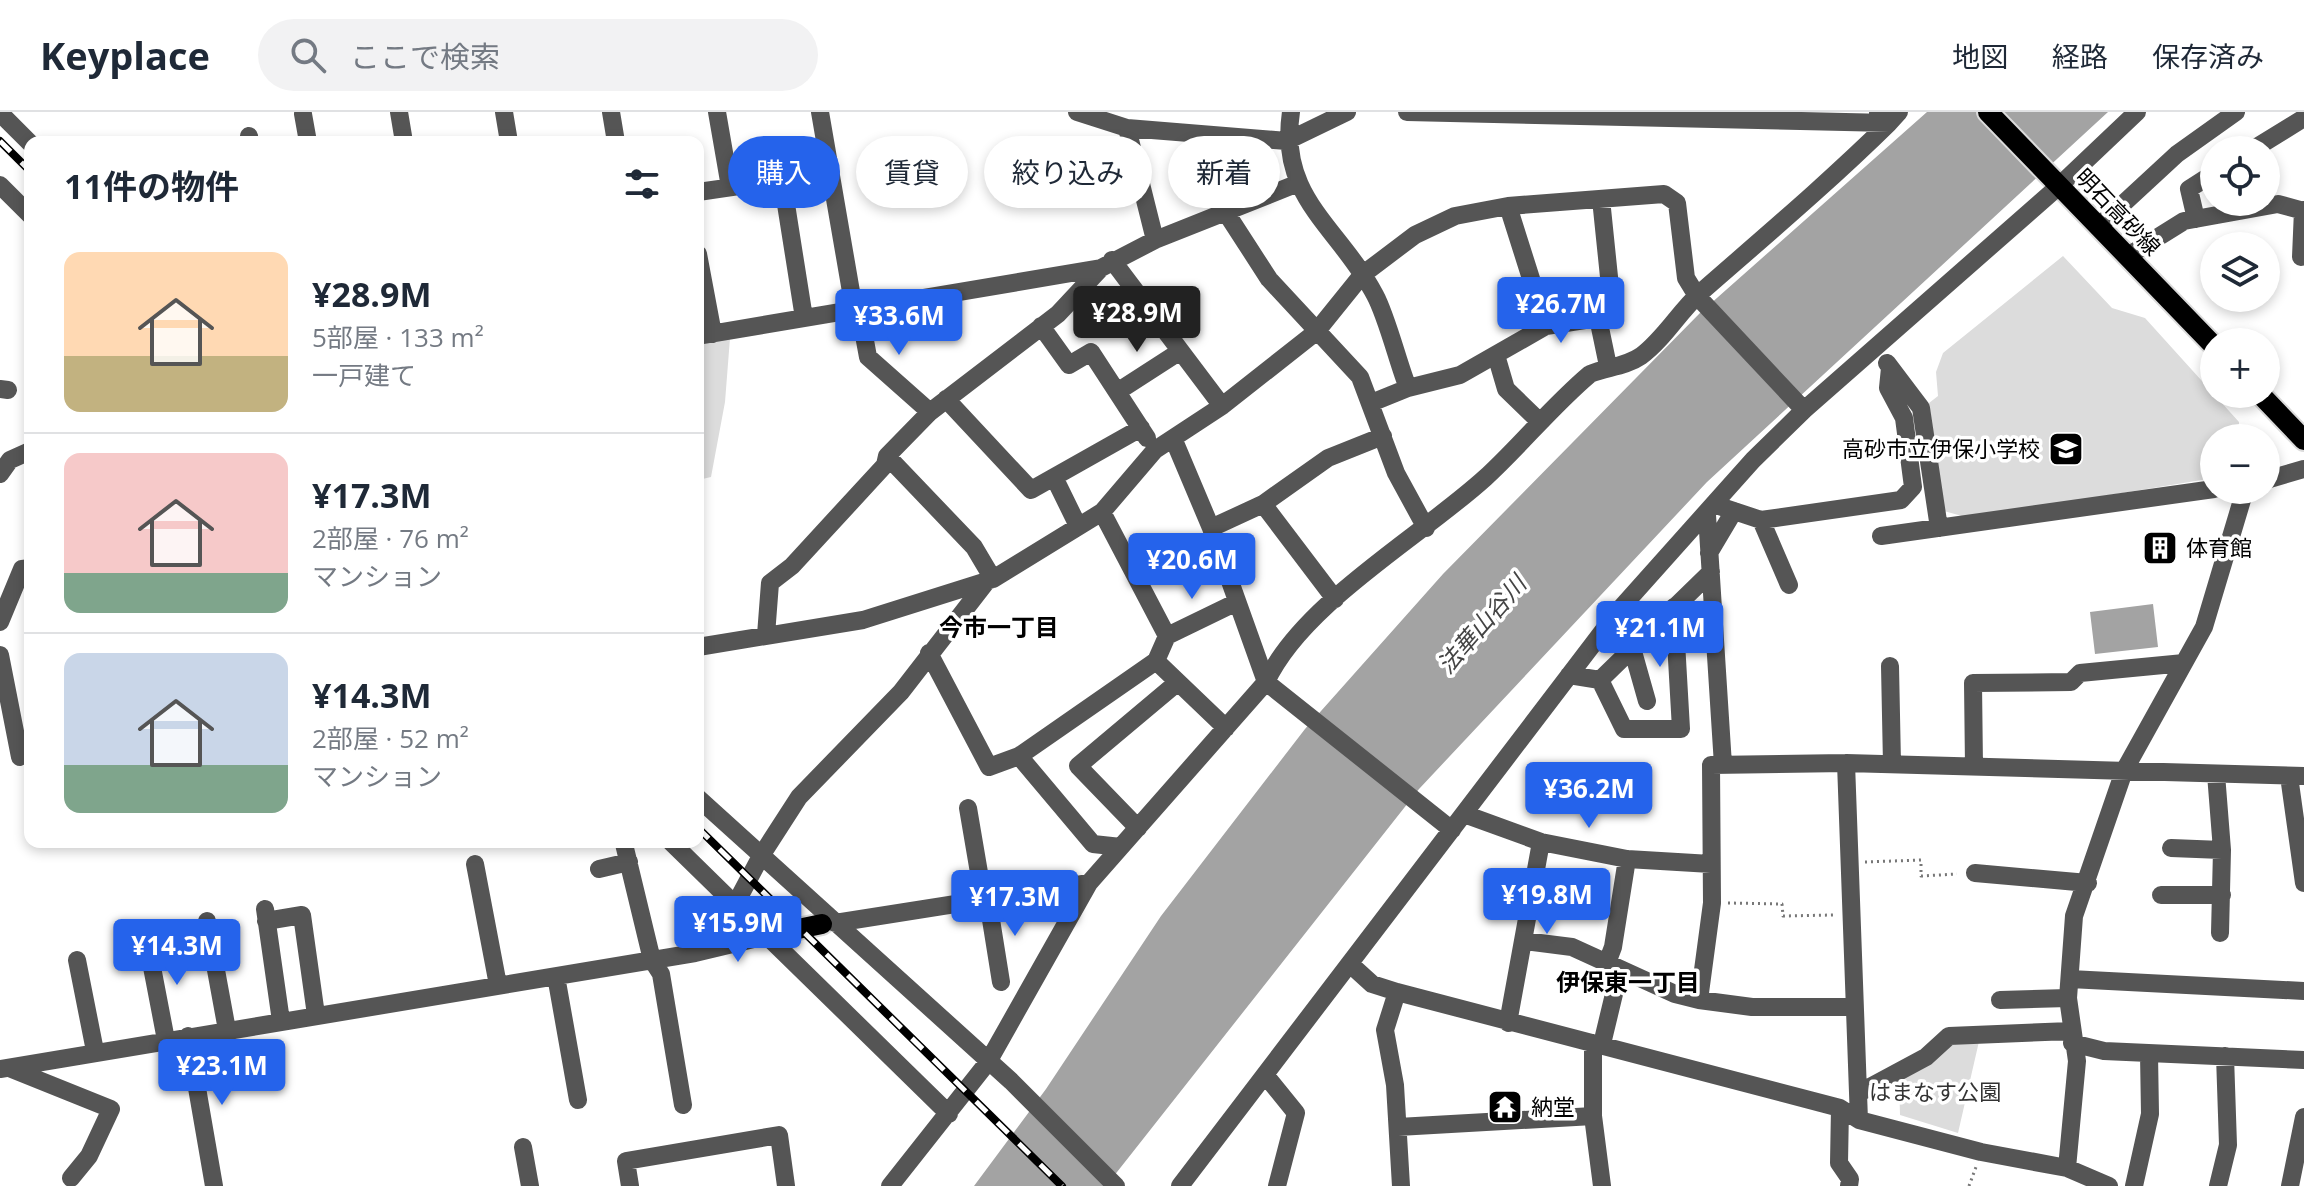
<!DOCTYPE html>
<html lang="ja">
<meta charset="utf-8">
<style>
:root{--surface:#fff;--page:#f2f2f3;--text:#1f2937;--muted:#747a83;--line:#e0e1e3;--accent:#2563eb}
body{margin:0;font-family:"Open Sans","Noto Sans JP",sans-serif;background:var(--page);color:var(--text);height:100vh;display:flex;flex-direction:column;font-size:30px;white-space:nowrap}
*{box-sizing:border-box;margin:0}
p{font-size:26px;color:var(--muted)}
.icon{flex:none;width:44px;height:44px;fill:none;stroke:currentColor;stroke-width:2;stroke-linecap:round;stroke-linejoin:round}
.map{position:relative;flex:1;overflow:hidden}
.side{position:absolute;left:24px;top:24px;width:680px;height:712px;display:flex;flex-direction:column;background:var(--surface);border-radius:16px;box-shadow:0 4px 12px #0003}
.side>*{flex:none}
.top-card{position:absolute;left:728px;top:24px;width:760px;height:72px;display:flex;gap:16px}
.buttons{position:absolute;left:2200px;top:24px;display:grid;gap:16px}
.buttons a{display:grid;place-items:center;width:80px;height:80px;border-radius:50%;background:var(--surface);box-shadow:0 4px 12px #0003;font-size:40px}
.price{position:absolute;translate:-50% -68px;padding:0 18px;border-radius:8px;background:var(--accent);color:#fff;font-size:26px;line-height:52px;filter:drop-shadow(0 2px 4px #0008)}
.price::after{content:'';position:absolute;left:50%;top:48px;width:24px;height:18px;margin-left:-12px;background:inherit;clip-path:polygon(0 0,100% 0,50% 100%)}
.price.on{background:#222;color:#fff}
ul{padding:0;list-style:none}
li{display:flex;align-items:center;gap:24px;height:200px;padding:0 40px}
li+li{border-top:2px solid var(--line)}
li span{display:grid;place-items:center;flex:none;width:224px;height:160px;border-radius:16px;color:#555}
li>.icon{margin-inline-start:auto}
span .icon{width:96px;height:96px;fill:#fffc;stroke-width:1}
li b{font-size:34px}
h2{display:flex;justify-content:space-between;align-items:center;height:96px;padding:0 40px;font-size:34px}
.pill{padding:0 28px;border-radius:36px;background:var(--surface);box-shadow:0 4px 12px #0003;font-size:28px;line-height:72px}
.pill.on{background:var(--accent);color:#fff}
header{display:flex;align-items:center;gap:48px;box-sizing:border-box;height:112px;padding:0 40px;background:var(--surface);border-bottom:2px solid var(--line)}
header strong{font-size:38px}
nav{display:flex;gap:44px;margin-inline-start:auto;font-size:28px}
.search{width:560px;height:72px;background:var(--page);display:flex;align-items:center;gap:20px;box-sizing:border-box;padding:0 28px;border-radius:44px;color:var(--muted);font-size:30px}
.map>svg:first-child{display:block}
.green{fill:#dcdcdc}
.water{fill:#a3a3a3}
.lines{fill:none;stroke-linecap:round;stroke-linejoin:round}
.major-casing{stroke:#dbdbdb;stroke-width:24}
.path{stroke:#777;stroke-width:3;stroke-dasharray:2 4;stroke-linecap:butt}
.minor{stroke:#555;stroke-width:18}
.major{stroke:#000;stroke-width:20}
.rail-casing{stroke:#000;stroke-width:8}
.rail{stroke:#fff;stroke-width:5;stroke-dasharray:15;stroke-linecap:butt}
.labels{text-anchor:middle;stroke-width:7;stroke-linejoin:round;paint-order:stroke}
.street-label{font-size:22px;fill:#000;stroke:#fff}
.poi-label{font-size:22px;fill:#000;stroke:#fff;text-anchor:start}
.park-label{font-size:22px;fill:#333;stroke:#fff}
.water-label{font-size:24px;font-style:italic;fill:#444;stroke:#fff}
.neighbourhood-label{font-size:24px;font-weight:bold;fill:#000;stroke:#fff}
</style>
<header>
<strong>Keyplace</strong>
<div class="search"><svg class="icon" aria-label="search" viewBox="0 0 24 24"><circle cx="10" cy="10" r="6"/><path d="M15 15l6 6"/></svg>ここで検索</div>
<nav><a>地図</a><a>経路</a><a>保存済み</a></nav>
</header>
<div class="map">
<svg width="2304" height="1074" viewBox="0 0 2304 1074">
<rect width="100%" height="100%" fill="#fff"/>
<!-- green -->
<path class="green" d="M2063,144L2112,196L2145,206L2239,310V326H2214V366L1969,406L1944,399L1929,291L1938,284L1936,260L1943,241Z
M730,226L725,290L711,365L698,368V232Z
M1980,925L1958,1021L1900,1003L1899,965L1953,926Z"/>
<!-- water -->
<path class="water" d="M1927,0H2108L1707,370L1419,677L1106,1074H974L1046,977L1161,804L1305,617L1443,462L1700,201Z
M2153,492L2158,535L2095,542L2090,500Z"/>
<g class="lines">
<!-- major casing -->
<g class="major-casing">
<path id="major" d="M1988,0L2214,234
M2260,282L2304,328
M774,822L822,812"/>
</g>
<!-- path -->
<path class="path" d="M1865,750L1921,748V764L1957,762
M1728,791L1782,792L1783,804L1833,803
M1969,1074L1976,1055"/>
<!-- minor -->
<path class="minor" d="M399,0L404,30
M504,0L509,30
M611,0L616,30
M717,0L730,75
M820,0L854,197
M1077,0L1127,16L1287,29L1347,0
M1291,0C1278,86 1339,115 1375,183C1387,205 1398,251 1408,276
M1407,0L1889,11L1899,0
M0,1L30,31
M303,2L308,30
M1127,16L1155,128
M249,24L250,30
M2252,38L2304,6
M782,67L804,206
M0,73L30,103
M698,80L830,61
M1508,94L1546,214
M1225,99L1269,167L1360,265L1396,361L1426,416
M2196,107L2189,77L2214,61
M2098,115L2177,42L2236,0
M698,142L713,222
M2128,144L2184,109L2278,92L2304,99
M2301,145L2303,98
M1112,148L1222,294
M859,196L868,245L930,300
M1598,206L1608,254
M1041,214L1069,253L1091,240L1147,326
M698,224L1101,156L1155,128L1296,72
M1496,243L1506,277L1539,309
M1887,251L1921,296L1939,416
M0,277L8,278
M1117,280L1179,240
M946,287L1031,378L1141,316
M1371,291L1408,276L1460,263L1546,214L1598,206L1612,194L1601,87
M1173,326L1211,416L1266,570L1452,718
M887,344L974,435L993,467
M0,362L10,348L30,339
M1054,365L1078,414
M2266,368L2304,357
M1263,392L1335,487
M1716,393L1761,408L1901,388L1913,375L1904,306L1888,276L1890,256
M1707,403L1723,653
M1761,408L1789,473
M1211,416L1263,392L1328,346L1383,324
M1881,424L2214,377
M1709,441L1734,399
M0,510L22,457L30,456
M766,523L770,471L792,454L885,353L887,344L930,300L1058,202L1101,156
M1167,524L1235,491
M698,535L863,508L993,467L1102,400L1155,338L1222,294L1316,220L1362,163L1415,123L1455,104L1508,94L1664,82L1677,91L1686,166L1697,184L1804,298
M1632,536L1647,589
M929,541L989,655L1019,644L1156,549L1167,524L1102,400
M0,543L20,645
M1156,549L1226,616
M1890,554L1892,652
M1569,563L1600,568L1711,460
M1600,568L1624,617H1681L1674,495
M1019,644L1093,732L1121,735
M1846,651L1859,1008
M1974,654L1973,571L2071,570L2080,561L2184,551
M2216,662L2222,738L2220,821
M2289,664L2304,771
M698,686L1011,969L1116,1074
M968,696L984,790
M1464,702L1541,730L1627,747L1711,752
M1138,716L1078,654L1178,570
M671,730L949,1002
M624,732L652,848L661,862L683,993
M2171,736L2222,738
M475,752L498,873
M599,757L629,750
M1975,761L2088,771
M2161,783H2222
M988,789L1001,870
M735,793L761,744L799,685L901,580L987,469
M265,797L281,909
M207,809L227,918
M266,809L302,803L316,903
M835,811L1089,771
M147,829L166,928
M1524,829L1572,835L1675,882L1699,888L1752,895H1854
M77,848L95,939
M1607,851L1613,835L1627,747
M1350,852L1372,872L1397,880L1840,996L1859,1008L1981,1040L2067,1056L2109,1074
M556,864L578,988
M2070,867L2304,879
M1397,880L1385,918L1395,973L1401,1074
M1699,888L1712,791L1711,653L1846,651L2304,664
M2000,888L2068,886
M1508,911L1541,730
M188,924L214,1074
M1593,931V1004L1602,1074
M2072,931L2104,939L2304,948
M1602,932L1620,857
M9,956L111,997L89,1044L71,1066
M0,957L695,841L774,822
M1266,964L1296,1001L1277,1074
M1859,981L1926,945L1949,924L2071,919
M1840,996L1839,1051L1850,1067L1849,1074
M1398,1015L1593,1004
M523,1035L530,1074
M2067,1056L2077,949L2068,886L2074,804L2124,659L2204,515L2245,378
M630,1074L626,1049L779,1023L786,1074
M890,1074L988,950L1089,771L1266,570C1302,492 1420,425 1485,366C1521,333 1552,294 1590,262C1607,255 1625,255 1641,244C1664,227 1679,200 1700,181C1764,125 1828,71 1889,11L1878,0
M1180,1074L1619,498L1753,348L1804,298L2059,74L2137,0
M2134,1074L2150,1002L2149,942
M2218,1074L2228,1033L2225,944
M2290,1074L2304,1005"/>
<!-- major -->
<use href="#major" class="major"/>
<!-- rail casing -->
<g class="rail-casing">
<path id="rail" d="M0,29L30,59
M698,716L1062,1074"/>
</g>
<!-- rail -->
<use href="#rail" class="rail"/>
</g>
<!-- icons -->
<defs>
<g id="school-square" transform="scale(1.8)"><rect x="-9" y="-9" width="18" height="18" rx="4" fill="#000" stroke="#fff"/><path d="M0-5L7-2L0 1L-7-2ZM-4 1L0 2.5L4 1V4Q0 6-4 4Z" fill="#fff"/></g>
<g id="building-square" transform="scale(1.8)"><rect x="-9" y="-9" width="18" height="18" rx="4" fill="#000" stroke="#fff"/><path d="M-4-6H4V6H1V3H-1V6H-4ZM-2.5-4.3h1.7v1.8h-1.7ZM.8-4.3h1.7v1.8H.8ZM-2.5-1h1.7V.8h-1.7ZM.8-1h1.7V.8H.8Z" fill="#fff"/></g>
<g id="temple-square" transform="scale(1.8)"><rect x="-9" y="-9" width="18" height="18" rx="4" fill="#000" stroke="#fff"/><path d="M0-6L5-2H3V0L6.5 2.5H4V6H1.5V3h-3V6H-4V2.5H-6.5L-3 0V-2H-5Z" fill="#fff"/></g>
</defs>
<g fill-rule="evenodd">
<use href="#school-square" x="2066" y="337"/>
<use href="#building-square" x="2160" y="436"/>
<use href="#temple-square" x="1505" y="995"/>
</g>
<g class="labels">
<!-- street labels -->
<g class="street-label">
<text transform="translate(2118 100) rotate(46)" y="8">明石高砂線</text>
</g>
<!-- poi labels -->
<g class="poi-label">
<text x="2040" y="345" text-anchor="end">高砂市立伊保小学校</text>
<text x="2186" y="444">体育館</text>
<text x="1531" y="1003">納堂</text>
</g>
<!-- park labels -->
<g class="park-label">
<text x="1935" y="988">はまなす公園</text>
</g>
<!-- water labels -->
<g class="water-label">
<text transform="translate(1482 513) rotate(-49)" y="8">法華山谷川</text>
</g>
<!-- neighbourhood labels -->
<g class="neighbourhood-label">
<text x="999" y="524">今市一丁目</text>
<text x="1628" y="879">伊保東一丁目</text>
</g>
</g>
</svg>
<div class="buttons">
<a><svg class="icon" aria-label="locate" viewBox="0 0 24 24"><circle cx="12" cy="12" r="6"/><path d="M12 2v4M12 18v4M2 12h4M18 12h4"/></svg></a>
<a><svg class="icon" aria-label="layers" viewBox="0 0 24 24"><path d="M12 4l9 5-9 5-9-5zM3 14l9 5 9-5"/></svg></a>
<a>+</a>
<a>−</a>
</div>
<b class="price" style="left:1561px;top:233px">¥26.7M</b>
<b class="price on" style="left:1137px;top:242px">¥28.9M</b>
<b class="price" style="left:899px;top:245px">¥33.6M</b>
<b class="price" style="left:1192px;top:489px">¥20.6M</b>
<b class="price" style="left:1660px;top:557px">¥21.1M</b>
<b class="price" style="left:1589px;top:718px">¥36.2M</b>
<b class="price" style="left:1547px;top:824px">¥19.8M</b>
<b class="price" style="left:1015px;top:826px">¥17.3M</b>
<b class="price" style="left:738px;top:852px">¥15.9M</b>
<b class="price" style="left:177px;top:875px">¥14.3M</b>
<b class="price" style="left:222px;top:995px">¥23.1M</b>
<div class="top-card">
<a class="pill on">購入</a>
<a class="pill">賃貸</a>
<a class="pill">絞り込み</a>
<a class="pill">新着</a>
</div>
<section class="side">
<h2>11件の物件<svg class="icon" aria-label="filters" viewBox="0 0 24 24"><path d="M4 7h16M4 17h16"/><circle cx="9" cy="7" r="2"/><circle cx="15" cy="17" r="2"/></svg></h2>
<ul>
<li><span style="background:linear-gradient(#ffd9b3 65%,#c2b280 0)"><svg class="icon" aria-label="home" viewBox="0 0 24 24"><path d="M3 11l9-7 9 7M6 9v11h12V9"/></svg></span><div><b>¥28.9M</b><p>5部屋 · 133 m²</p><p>一戸建て</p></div></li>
<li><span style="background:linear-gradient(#f6c9c9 75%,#7fa58c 0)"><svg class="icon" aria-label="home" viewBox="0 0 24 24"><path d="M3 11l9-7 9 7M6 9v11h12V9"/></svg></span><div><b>¥17.3M</b><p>2部屋 · 76 m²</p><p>マンション</p></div></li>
<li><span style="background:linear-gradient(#c9d6e8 70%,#7fa58c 0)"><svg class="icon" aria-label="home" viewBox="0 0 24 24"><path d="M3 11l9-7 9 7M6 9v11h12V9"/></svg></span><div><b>¥14.3M</b><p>2部屋 · 52 m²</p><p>マンション</p></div></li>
</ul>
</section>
</div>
